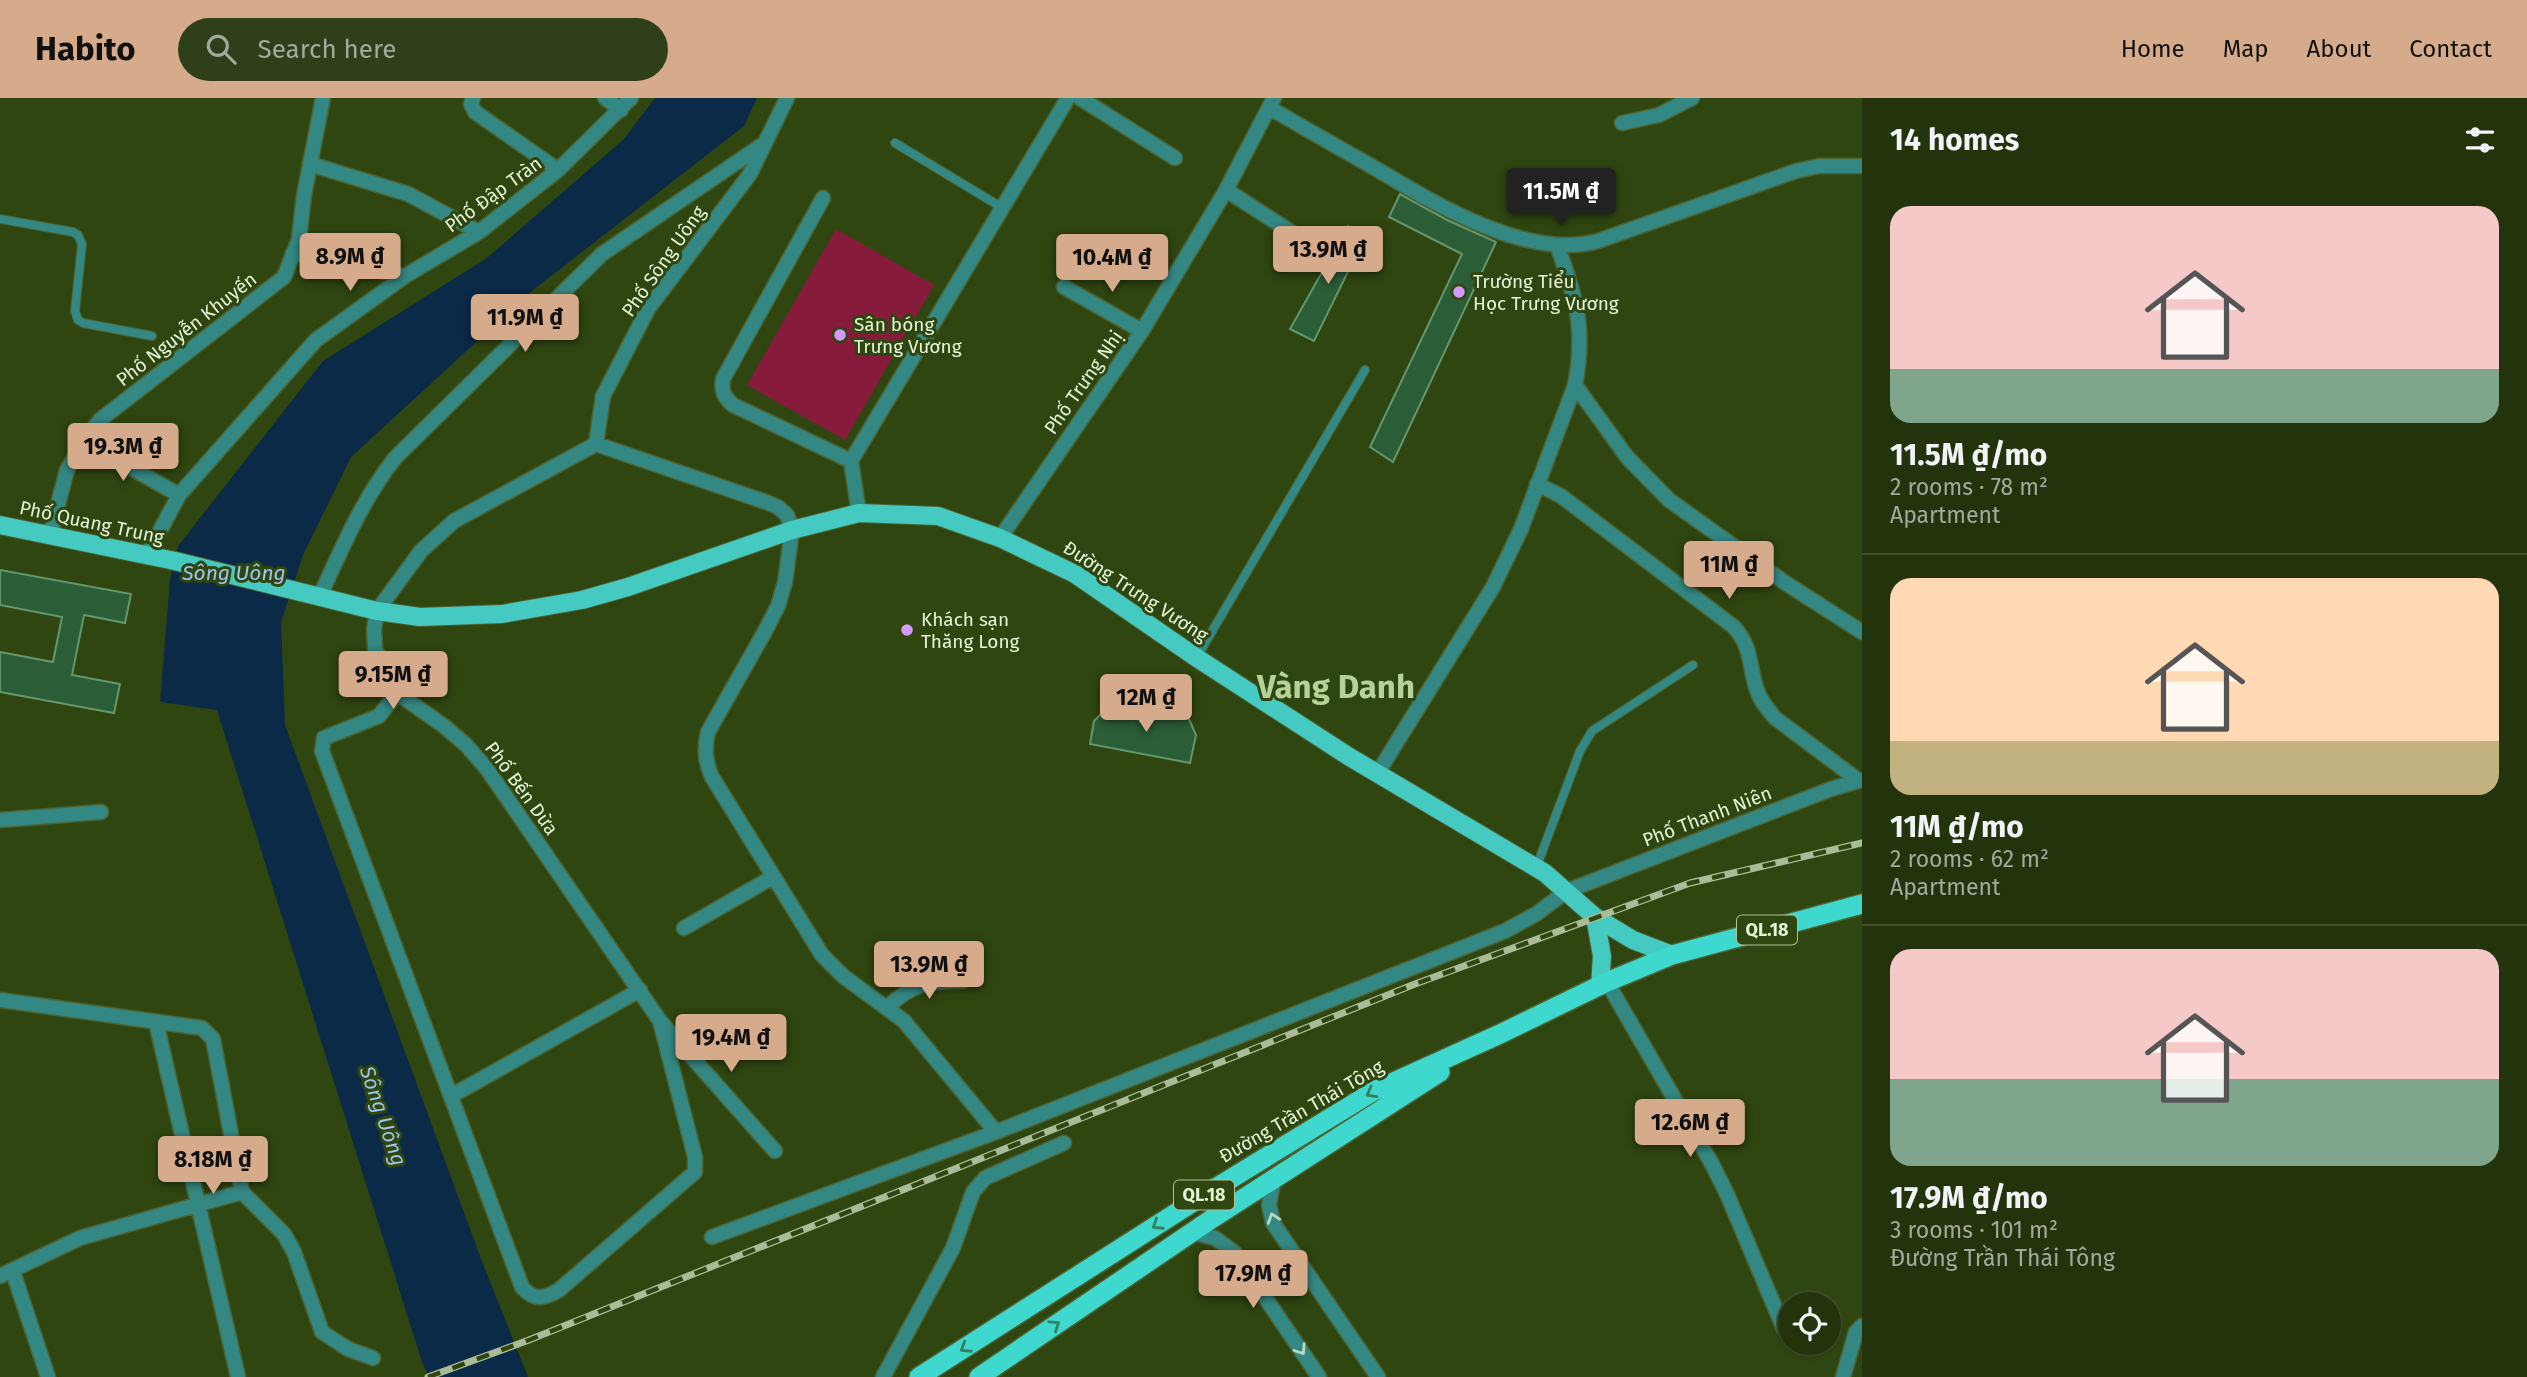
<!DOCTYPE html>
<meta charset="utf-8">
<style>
:root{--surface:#23340c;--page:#2f3f1a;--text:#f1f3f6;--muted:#a3aa9d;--line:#404f2d;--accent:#d6ab8b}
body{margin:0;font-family:"Fira Sans",sans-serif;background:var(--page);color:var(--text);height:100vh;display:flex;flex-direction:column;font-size:26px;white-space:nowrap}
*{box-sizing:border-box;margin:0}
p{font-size:23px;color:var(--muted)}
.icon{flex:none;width:38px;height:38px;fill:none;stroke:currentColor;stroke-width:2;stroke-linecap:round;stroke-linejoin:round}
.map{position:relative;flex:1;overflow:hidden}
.details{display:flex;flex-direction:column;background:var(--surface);width:665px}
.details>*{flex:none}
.fabs{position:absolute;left:1778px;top:1194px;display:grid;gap:14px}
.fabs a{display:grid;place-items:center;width:63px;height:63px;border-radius:50%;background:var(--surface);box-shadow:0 2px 5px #0004,0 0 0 2px var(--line);font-size:35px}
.price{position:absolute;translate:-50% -60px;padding:0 16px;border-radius:7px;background:var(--accent);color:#111;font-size:23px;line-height:46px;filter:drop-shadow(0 2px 4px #0008)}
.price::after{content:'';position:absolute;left:50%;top:42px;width:21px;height:16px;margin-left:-10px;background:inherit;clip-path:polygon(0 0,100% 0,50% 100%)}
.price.on{background:#222;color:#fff}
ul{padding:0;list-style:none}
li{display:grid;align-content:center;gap:14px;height:371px;padding:0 28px}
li+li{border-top:2px solid var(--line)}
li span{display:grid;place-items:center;height:217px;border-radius:21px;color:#555}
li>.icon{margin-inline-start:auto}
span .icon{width:126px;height:126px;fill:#fffc;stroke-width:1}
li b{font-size:30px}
h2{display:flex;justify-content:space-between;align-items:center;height:84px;padding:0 28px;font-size:30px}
header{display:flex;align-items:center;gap:42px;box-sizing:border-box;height:98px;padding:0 35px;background:var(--accent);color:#111}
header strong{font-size:33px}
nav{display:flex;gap:38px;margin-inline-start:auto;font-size:24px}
.search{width:490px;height:63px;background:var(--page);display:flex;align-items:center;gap:18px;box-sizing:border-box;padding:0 24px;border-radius:38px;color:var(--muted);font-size:26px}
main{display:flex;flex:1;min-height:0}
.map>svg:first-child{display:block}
.green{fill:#871b3b}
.water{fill:#0a2a48}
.building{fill:#2b5d37;stroke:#64976d;stroke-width:2}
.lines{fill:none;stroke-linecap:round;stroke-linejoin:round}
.service-casing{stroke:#4c6230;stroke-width:10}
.minor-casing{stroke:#4c6230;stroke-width:17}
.tertiary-casing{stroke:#4c6230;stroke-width:17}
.primary-casing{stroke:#4c6230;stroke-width:20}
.trunk-casing{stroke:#4c6230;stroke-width:22}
.service{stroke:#348883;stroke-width:8}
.minor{stroke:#348883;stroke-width:14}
.tertiary{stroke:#348883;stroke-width:14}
.primary{stroke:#45cac2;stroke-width:18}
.trunk{stroke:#3fd8cf;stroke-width:19}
.rail-casing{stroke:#aabc97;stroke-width:7}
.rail{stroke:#2f4610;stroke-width:4.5;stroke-dasharray:13;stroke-linecap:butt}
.oneway{stroke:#35805c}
.oneway2{stroke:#b8d8c1}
.poi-dot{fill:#d39cfc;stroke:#2f4610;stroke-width:2.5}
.labels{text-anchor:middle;stroke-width:6;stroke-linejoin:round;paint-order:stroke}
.shield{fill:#2f4610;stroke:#aebf9b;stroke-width:2}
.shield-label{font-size:18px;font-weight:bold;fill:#e4f3d6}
.street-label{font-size:19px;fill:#e4f3d6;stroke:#2f4610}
.poi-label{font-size:19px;fill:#e4f3d6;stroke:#2f4610;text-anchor:start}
.water-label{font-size:21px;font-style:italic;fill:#9bc6f1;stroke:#2f4610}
.town-label{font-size:33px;font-weight:bold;fill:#b5d299;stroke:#2f4610}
</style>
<header>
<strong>Habito</strong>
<div class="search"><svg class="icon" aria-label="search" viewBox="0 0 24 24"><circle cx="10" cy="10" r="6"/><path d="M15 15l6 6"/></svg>Search here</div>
<nav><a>Home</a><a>Map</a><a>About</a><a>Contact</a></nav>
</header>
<main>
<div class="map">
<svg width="1862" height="1279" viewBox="0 0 1862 1279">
<rect width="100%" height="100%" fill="#2f4610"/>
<!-- green -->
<path class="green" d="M836,131L934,187L845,342L747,287Z"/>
<!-- water -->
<path class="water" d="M655,0H757L744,28L533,192L351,359L303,457L281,524L285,627L481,1161L528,1279H429L422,1264L217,612L160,604L170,482L178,448L323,263L487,160L624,41Z"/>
<!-- building -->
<path class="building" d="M1400,96L1447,122L1496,144L1393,364L1370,349L1462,156L1389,119Z
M1348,128L1365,139L1314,243L1290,231Z
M0,472L131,496L125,525L84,517L72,577L120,586L114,615L0,594V554L53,564L62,519L0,507Z
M1106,611L1178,615L1189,621L1196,637L1190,665L1090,646L1094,623Z"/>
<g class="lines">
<!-- service casing -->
<g class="service-casing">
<path id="service" d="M895,45L1001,109
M0,121L73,134L78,137L82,146L75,213L78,222L83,225L152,238
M1197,559L1365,272
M1536,770L1580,653L1592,633L1693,567"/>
</g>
<!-- minor casing -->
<g class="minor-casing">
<path id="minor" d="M473,0L471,6L475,14L558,72
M605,0L621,12
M787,0L750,76L648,211L603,298L596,346L766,404L778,409L787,417L792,432L785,484L778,508L764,535L708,634C704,651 705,663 712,679L822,857L843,878L904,923L996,1034
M1080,0L1175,60
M1270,10C1304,30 1339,50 1373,69C1432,104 1527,163 1598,143L1796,73L1819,68H1862
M1622,25L1659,17L1692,0
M310,66L408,96L479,134
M1226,92L1322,154
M823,100L723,281C721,293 724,299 733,307L851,363L859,415
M293,155L405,178
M1064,189L1142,233
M1575,287L1627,359L1669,402L1784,484L1862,534
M84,343L179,397
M596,346L454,423L421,453L377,513L374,531L375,551L397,595L444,628L466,647L487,671L660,923L775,1053
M851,363L1068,0
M1537,386L1561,398L1734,529C1753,551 1748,566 1757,592C1760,603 1768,611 1775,620L1858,682
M1000,440L1142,233L1226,92L1274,0
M147,457L179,397L316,242L405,178L479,134L558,72L631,0
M320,498C342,450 362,402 395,360L602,156L762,47
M397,595L379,618L324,640L322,653L522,1189C534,1203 544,1201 559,1192L695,1074V1059L660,923
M1377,676L1493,489L1521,431L1575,287C1586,230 1576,200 1557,147
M0,722L101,714
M684,830L773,779
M1607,884L1712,1066L1727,1096L1784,1231
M0,902L202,930L213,941L242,1094L284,1136L294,1154L322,1234L348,1251L373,1260
M888,909C910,886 932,882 963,883
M156,924L238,1279
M451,998L640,892
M1274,1080L1269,1107L1273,1125L1378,1279
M1191,1134L1215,1140L1235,1155L1319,1279
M712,1139L996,1034L1505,833L1536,816L1567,793L1831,691L1862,682
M13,1174L48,1279
M0,1178L80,1140L242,1094
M883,1279L953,1150L973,1094L985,1080L1064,1045
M1843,1279L1856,1234L1862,1228"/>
</g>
<!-- tertiary casing -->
<g class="tertiary-casing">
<path id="tertiary" d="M50,437L67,372L84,343L100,322L284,179L299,141L304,97L323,0"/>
</g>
<!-- primary casing -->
<g class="primary-casing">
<path id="primary" d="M0,427L175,463L377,513L420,519L502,516L582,502L628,489L792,432L859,415L938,418L1000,440L1075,476L1197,560L1348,658L1545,775L1595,819L1633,842L1672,857
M1595,819L1602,858L1600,888"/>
</g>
<!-- trunk casing -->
<g class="trunk-casing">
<path id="trunk" d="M919,1279L1201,1099L1374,993L1500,936L1607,884L1672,857L1862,806
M979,1279L1213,1120L1440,974"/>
</g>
<!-- service -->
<use href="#service" class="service"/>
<!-- minor -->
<use href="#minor" class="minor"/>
<!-- tertiary -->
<use href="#tertiary" class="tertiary"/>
<!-- primary -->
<use href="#primary" class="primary"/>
<!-- trunk -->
<use href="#trunk" class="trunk"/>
<!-- rail casing -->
<g class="rail-casing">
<path id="rail" d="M428,1279L529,1242L1415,886L1690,785L1862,745"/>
</g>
<!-- rail -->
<use href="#rail" class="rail"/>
</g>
<!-- one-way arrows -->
<defs><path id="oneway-chevron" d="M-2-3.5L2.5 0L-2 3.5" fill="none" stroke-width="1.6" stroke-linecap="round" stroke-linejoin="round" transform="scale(1.75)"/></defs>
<g class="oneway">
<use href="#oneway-chevron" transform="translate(1371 995) rotate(151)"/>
<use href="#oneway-chevron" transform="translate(1157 1127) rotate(147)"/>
<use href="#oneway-chevron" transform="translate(1055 1227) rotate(-34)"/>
<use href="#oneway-chevron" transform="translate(965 1250) rotate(147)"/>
</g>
<g class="oneway2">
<use href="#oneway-chevron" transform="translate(1273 1120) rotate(-109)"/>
<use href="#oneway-chevron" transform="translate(1301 1252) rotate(56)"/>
</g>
<!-- markers -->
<g class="poi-dot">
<circle cx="1459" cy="194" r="7"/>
<circle cx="840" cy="237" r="7"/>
<circle cx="907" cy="532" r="7"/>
</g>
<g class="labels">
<!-- shield labels -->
<g class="shield">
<rect x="1737" y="817.5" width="60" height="29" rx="5"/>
<rect x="1174" y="1082.5" width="60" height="29" rx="5"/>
</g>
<g class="shield-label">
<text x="1767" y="838">QL.18</text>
<text x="1204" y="1103">QL.18</text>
</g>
<!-- street labels -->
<g class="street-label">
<text transform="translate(493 96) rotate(-36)" y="7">Phố Đập Tràn</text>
<text transform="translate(663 163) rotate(-55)" y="7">Phố Sông Uông</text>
<text transform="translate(186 231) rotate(-38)" y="7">Phố Nguyễn Khuyến</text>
<text transform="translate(1083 284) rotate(-55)" y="7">Phố Trưng Nhị</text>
<text transform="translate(92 424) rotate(12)" y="7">Phố Quang Trung</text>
<text transform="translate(1136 493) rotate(33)" y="7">Đường Trưng Vương</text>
<text transform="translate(522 690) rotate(54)" y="7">Phố Bến Dừa</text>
<text transform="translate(1707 718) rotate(-21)" y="7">Phố Thanh Niên</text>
<text transform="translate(1301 1013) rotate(-30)" y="7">Đường Trần Thái Tông</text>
</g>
<!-- poi labels -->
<g class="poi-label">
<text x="1473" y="190">Trường Tiểu<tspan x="1473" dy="22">Học Trưng Vương</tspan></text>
<text x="854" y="233">Sân bóng<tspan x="854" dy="22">Trưng Vương</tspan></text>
<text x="921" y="528">Khách sạn<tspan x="921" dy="22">Thăng Long</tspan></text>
</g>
<!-- water labels -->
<g class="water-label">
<text x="234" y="482">Sông Uông</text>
<text transform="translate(383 1018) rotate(71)" y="7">Sông Uông</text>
</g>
<!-- town labels -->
<g class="town-label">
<text x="1336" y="600">Vàng Danh</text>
</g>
</g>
</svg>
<div class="fabs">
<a><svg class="icon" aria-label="locate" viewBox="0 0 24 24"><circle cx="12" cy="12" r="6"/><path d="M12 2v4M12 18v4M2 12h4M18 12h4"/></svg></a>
</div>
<b class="price on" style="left:1561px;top:130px">11.5M ₫</b>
<b class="price" style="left:1328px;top:188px">13.9M ₫</b>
<b class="price" style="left:350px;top:195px">8.9M ₫</b>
<b class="price" style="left:1112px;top:196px">10.4M ₫</b>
<b class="price" style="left:525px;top:256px">11.9M ₫</b>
<b class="price" style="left:123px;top:385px">19.3M ₫</b>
<b class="price" style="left:1729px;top:503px">11M ₫</b>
<b class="price" style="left:393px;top:613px">9.15M ₫</b>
<b class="price" style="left:1146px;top:636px">12M ₫</b>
<b class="price" style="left:929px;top:903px">13.9M ₫</b>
<b class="price" style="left:731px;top:976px">19.4M ₫</b>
<b class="price" style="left:1690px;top:1061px">12.6M ₫</b>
<b class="price" style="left:213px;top:1098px">8.18M ₫</b>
<b class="price" style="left:1253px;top:1212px">17.9M ₫</b>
</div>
<section class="details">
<h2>14 homes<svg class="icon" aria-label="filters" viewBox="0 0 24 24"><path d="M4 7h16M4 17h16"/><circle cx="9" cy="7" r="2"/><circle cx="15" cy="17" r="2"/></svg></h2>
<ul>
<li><span style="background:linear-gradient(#f6c9c9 75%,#7fa58c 0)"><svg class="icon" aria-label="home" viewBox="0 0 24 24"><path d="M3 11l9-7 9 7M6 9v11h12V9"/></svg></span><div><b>11.5M ₫/mo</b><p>2 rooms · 78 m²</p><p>Apartment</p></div></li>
<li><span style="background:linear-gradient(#ffd9b3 75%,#c2b280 0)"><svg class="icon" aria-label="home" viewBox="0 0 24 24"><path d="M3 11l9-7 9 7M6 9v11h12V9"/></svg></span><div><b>11M ₫/mo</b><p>2 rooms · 62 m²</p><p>Apartment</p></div></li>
<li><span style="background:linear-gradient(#f6c9c9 60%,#7fa58c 0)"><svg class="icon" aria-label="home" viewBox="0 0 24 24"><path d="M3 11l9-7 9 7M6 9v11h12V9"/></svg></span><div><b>17.9M ₫/mo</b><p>3 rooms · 101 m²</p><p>Đường Trần Thái Tông</p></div></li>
</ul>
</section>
</main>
